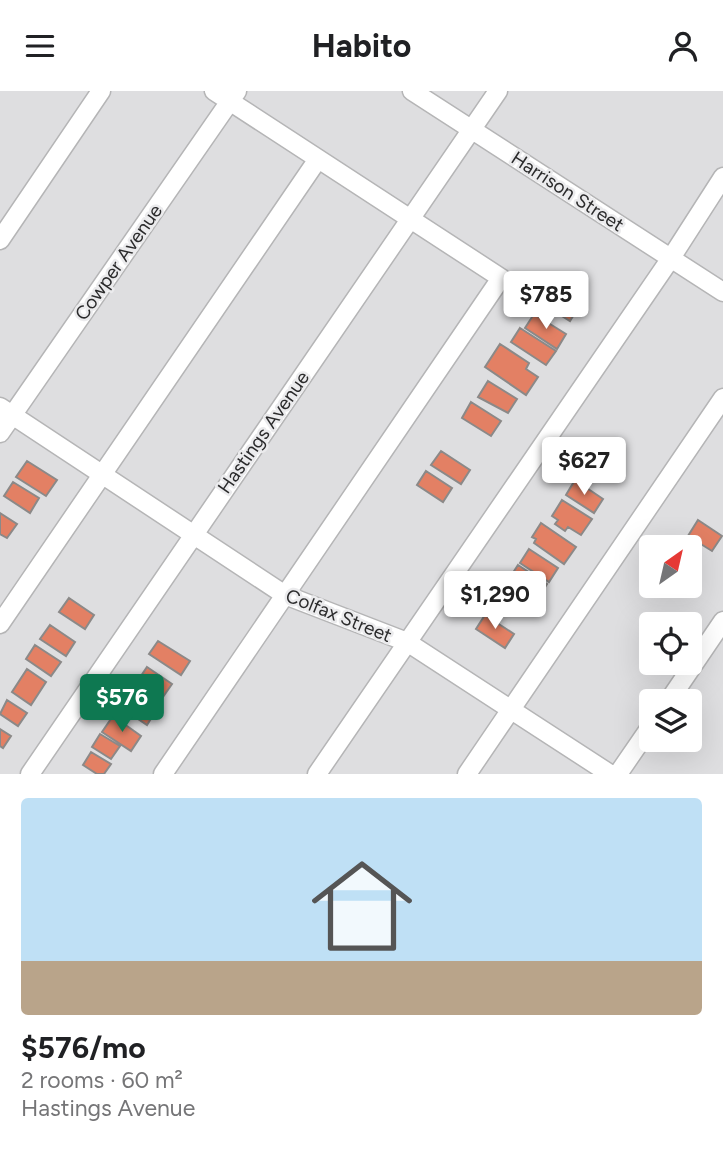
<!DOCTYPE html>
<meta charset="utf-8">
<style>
:root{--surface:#fff;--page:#f2f2f2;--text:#202124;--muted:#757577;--line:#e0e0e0;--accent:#0e7851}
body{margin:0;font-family:Figtree,sans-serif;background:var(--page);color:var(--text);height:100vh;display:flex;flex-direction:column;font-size:26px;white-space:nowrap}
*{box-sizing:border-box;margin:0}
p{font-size:23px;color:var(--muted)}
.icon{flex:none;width:38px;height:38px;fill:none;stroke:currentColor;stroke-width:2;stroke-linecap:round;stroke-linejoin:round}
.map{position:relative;height:683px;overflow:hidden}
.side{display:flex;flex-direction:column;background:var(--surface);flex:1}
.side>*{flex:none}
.needle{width:46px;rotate:34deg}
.controls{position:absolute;left:639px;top:444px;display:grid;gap:14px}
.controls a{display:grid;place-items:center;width:63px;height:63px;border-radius:7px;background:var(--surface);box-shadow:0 7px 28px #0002;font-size:35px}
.price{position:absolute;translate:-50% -60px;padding:0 16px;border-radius:7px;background:#fff;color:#222;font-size:23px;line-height:46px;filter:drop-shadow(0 2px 4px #0008)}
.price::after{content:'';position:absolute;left:50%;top:42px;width:21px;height:16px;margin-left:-10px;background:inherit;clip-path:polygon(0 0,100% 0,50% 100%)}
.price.on{background:var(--accent);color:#fff}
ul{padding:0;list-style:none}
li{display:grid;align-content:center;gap:14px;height:371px;padding:0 21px}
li+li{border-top:2px solid var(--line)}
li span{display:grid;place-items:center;height:217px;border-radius:7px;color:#555}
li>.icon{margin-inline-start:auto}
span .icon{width:126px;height:126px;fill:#fffc;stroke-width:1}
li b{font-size:30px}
header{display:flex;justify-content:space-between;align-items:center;height:91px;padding:0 21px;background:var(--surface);font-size:32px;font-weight:700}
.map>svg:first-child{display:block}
.building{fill:#e38064;stroke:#8b8988;stroke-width:2}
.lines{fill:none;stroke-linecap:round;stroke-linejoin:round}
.minor-casing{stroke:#b5b5b6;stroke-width:21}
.minor{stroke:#fff;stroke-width:18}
.labels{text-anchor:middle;stroke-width:5;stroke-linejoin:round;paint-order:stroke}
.street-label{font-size:19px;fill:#2b2b2c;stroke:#ebebed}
</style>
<header><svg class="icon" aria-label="menu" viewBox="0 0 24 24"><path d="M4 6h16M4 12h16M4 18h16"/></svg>Habito<svg class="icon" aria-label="person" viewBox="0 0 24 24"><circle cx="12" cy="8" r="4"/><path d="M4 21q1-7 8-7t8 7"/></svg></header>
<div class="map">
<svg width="723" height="683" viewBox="0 0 723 683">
<rect width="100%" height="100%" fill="#dedee0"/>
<!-- building -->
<path class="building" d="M548,195L579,215L570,230L538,210Z
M534,223L566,243L557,258L525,237Z
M520,237L556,260L546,274L511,251Z
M500,253L529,272L526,278L538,286L526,304L485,276Z
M488,290L517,308L508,322L478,306Z
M471,311L501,330L491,345L462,327Z
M597,359L621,374L612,389L588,373Z
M441,360L470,379L461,393L431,374Z
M27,370L57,389L46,405L16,386Z
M426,380L452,397L443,411L417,394Z
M575,389L603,408L594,422L566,404Z
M13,391L39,407L30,422L4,405Z
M562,409L592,428L581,444L568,436L565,440L555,433L558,429L552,425Z
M0,422L17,433L7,447L0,443Z
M698,429L722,445L712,460L688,445Z
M541,432L576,456L564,473L534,452L536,448L532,446Z
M529,458L558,477L549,491L520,472Z
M518,474L547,493L538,507L509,488Z
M69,507L94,524L85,538L59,521Z
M485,524L514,543L505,557L476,538Z
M50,534L75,551L66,565L40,548Z
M158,550L190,570L181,584L149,563Z
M35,554L61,571L51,585L26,568Z
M147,576L172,593L156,616L131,600Z
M27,578L46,591L31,614L12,601Z
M124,600L155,621L147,634L116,613Z
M7,609L27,622L18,635L0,623Z
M113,625L141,645L131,660L102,641Z
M0,638L11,645L3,657L0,655Z
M100,643L120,655L111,668L92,656Z
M91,661L111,673L104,683H97L83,674Z"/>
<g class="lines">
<!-- minor casing -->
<g class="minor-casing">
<path id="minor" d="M412,0L723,201
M0,149L101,0
M0,316L285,504L407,551L610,683
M0,342L237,0
M0,533L318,68
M668,611L723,530
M30,683L498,0
M163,683L501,187L214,0
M317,683L671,167L723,86
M467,683L723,307
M618,683L651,635"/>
</g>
<!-- minor -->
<use href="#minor" class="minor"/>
</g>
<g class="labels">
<!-- street labels -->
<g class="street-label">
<text transform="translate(568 100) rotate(33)" y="7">Harrison Street</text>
<text transform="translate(118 171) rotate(-55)" y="7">Cowper Avenue</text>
<text transform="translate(263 341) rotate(-55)" y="7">Hastings Avenue</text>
<text transform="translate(339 524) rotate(22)" y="7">Colfax Street</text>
</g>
</g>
</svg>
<div class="controls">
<a><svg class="needle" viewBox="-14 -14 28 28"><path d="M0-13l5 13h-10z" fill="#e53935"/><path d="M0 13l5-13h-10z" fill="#757577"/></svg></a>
<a><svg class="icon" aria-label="locate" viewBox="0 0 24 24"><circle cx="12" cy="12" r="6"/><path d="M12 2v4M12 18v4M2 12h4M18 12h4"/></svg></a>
<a><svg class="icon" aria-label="layers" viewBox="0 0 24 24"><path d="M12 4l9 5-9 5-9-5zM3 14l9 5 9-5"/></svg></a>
</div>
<b class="price" style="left:546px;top:240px">$785</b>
<b class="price" style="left:584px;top:406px">$627</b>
<b class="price" style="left:495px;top:540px">$1,290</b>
<b class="price on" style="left:122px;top:643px">$576</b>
</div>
<section class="side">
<ul>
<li><span style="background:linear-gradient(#bfe0f5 75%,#b9a48a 0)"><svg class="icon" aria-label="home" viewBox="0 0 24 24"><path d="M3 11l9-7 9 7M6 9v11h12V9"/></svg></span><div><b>$576/mo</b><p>2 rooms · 60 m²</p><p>Hastings Avenue</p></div></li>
</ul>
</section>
